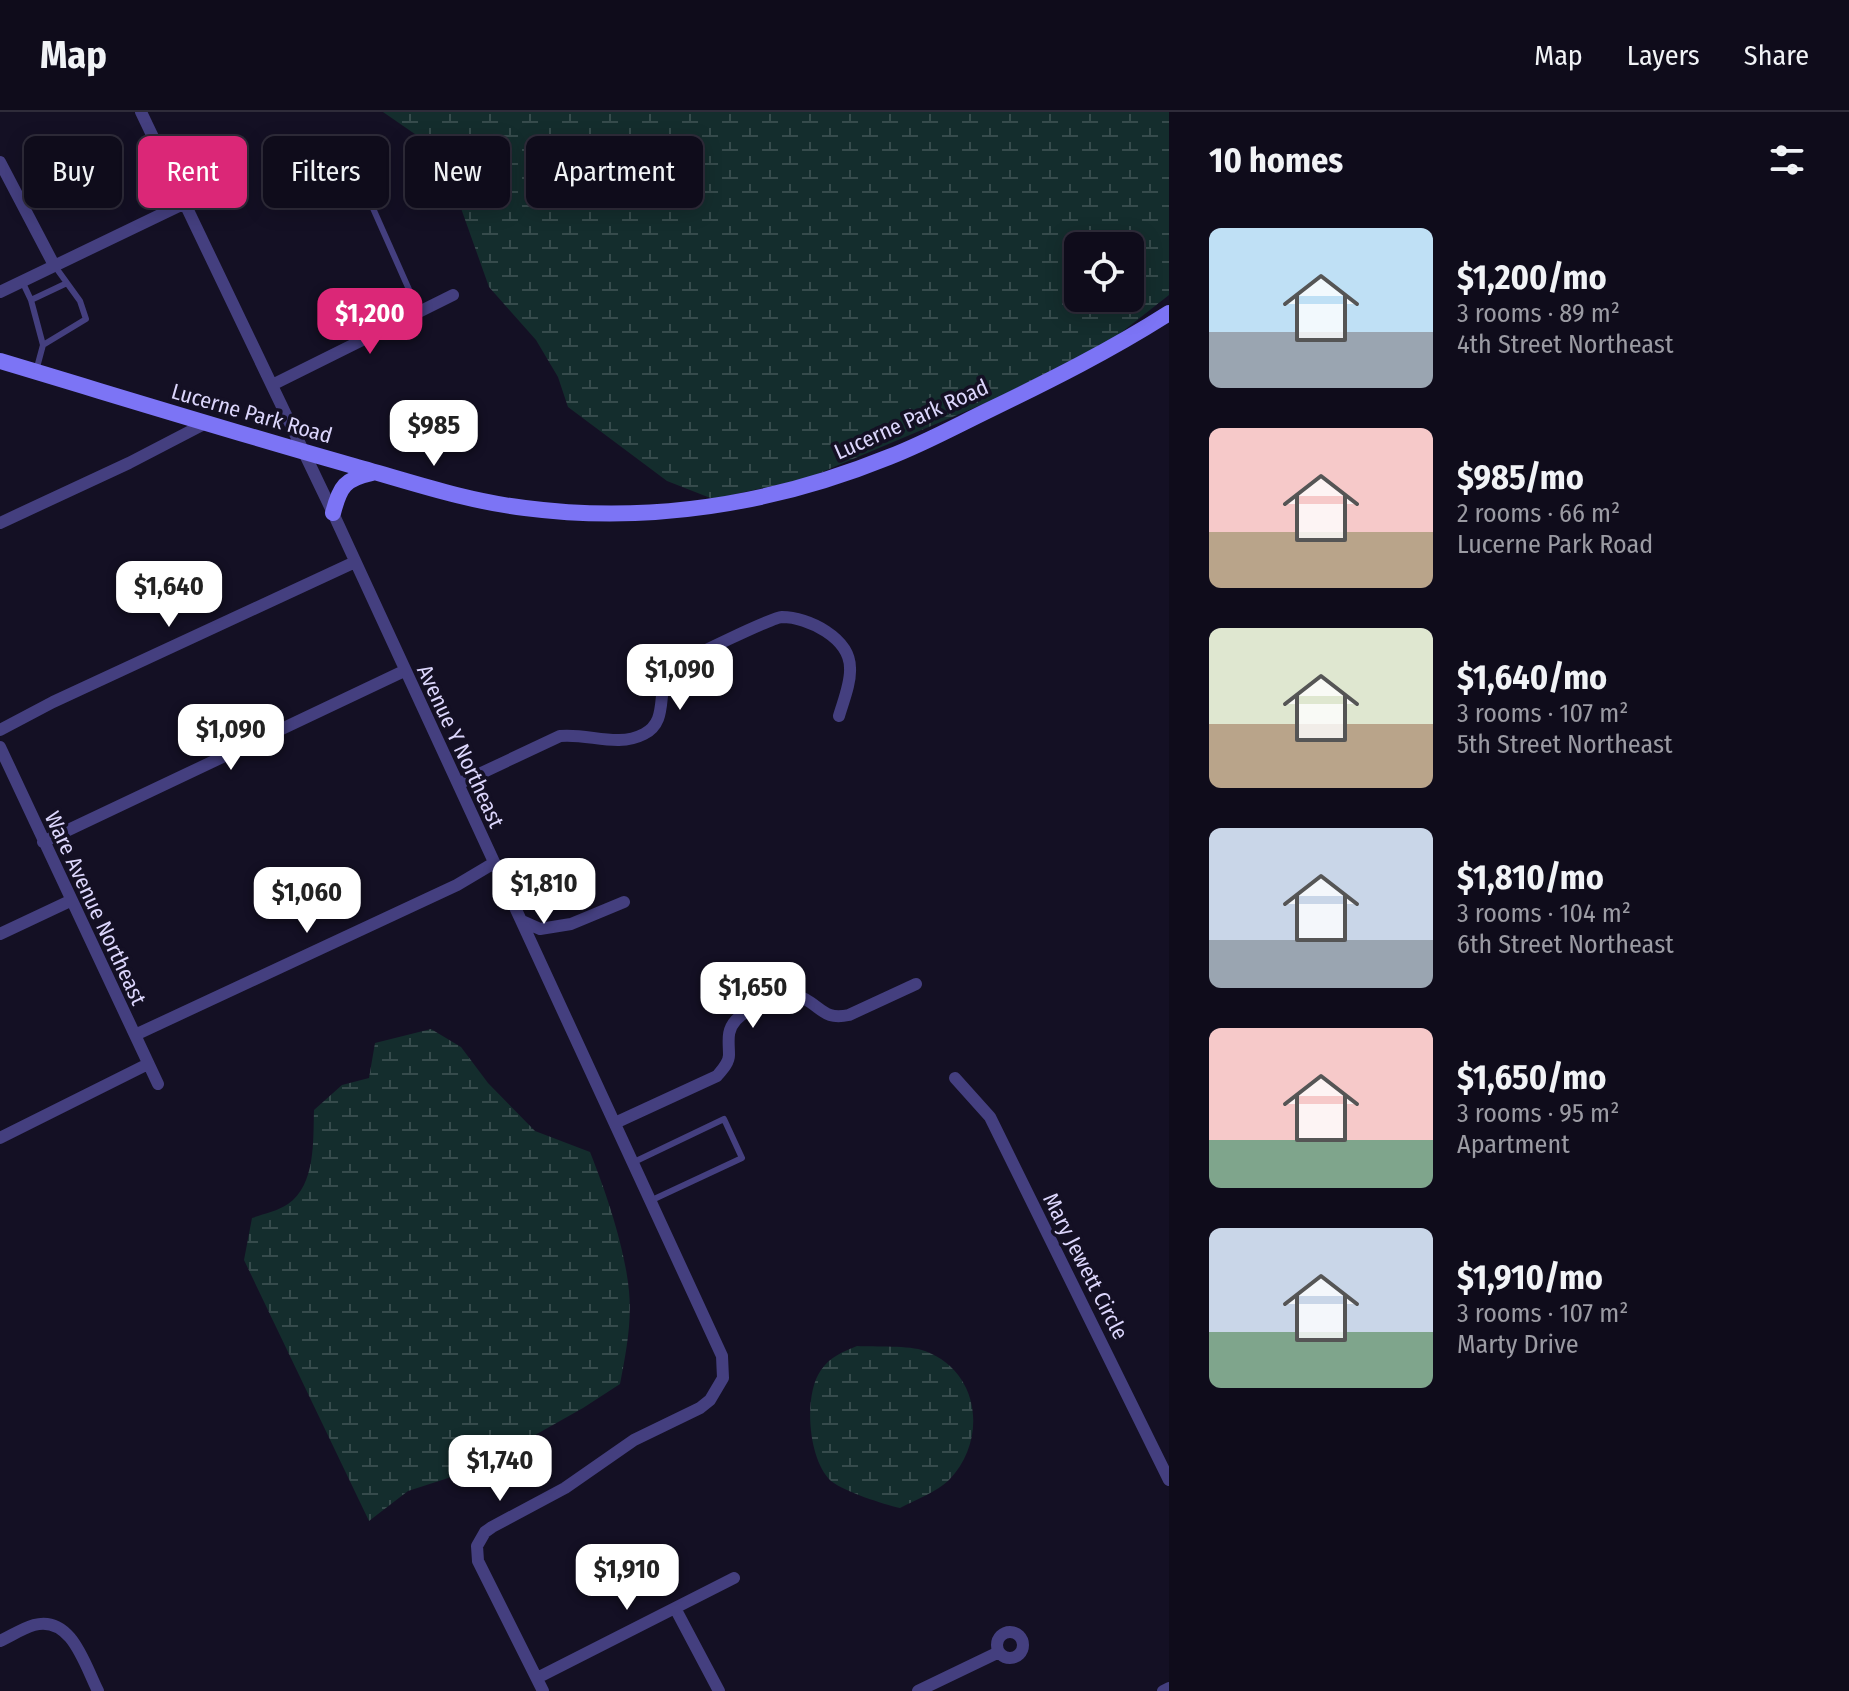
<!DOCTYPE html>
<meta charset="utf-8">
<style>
:root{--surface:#0f0c1b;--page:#181524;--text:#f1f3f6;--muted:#9b9ba3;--line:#2f2c3a;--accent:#db2777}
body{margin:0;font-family:"Fira Sans Condensed",sans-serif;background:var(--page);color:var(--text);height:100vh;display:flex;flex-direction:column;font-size:30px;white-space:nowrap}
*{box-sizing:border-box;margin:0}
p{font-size:26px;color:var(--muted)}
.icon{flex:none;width:44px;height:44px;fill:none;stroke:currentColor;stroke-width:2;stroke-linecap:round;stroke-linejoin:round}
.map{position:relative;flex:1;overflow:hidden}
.side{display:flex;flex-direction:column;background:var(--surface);width:680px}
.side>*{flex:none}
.hud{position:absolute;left:24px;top:24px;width:760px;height:72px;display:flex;gap:16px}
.tools{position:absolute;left:1064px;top:120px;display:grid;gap:16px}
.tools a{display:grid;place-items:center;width:80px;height:80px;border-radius:12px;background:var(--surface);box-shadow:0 4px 20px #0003,0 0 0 2px var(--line);font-size:40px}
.price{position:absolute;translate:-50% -68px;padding:0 18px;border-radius:16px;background:#fff;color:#222;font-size:26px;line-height:52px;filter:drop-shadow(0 2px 4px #0008)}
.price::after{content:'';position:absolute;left:50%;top:48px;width:24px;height:18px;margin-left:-12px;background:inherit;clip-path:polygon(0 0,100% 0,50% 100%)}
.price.current{background:var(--accent);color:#fff}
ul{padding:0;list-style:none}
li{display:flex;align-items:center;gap:24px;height:200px;padding:0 40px}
li span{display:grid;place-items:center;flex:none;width:224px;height:160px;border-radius:12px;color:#555}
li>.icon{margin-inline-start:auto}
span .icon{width:96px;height:96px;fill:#fffc;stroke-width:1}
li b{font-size:34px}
h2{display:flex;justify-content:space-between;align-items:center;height:96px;padding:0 40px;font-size:34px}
.pill{padding:0 28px;border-radius:12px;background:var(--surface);box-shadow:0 4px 20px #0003,0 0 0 2px var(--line);font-size:28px;line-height:72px}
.pill.current{background:var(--accent);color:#fff}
header{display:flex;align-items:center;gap:48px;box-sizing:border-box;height:112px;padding:0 40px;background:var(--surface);border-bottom:2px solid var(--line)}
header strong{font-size:38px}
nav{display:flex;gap:44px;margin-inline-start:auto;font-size:28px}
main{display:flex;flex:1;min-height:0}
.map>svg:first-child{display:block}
.wetland{fill:url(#wetland-marsh);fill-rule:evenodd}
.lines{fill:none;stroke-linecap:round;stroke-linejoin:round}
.lane{stroke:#443f7f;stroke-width:6}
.street{stroke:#443f7f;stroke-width:12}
.secondary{stroke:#7c74f5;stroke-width:16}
.labels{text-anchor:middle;stroke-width:7;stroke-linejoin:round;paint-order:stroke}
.street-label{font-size:22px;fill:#dcd6fc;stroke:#141024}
</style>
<header>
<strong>Map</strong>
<nav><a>Map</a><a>Layers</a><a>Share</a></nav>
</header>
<main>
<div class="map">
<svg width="1169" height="1579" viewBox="0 0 1169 1579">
<defs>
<pattern id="wetland-marsh" width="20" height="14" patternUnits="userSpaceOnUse" patternTransform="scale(2)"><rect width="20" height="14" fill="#142d2d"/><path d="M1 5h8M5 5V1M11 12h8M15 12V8" fill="none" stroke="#364b4c"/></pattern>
</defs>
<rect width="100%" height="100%" fill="#141024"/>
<!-- wetland -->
<path class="wetland" d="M383,0H1169V183L1113,227L995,287L808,366L713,387L667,369L568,295L558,265L536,228L489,175L441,40ZM1078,134H1130V186H1078Z
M431,917L461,935L488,971L535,1019L590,1040C606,1080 625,1136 629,1179C632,1210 626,1241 620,1272L583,1296L473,1358L408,1379L369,1409L244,1148L252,1106C263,1102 278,1099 288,1092C316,1073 313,1028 314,998L342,973L369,966L375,931Z
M857,1234C875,1235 909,1233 925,1239C980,1259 988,1328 949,1368C937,1380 915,1388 900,1396C883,1392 845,1380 831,1369C808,1348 803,1283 821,1258C830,1245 842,1240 857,1234Z"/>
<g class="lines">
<!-- lane -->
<path class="lane" d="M368,85L419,200
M22,169L31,188L43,233
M31,188L67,171
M36,259L43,233L86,207L80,189L54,153
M634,1050L724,1007L742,1046L652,1088"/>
<!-- street -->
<path class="street" d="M141,0L333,401L722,1244L723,1266L710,1288L700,1296L634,1328L565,1376L492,1415L485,1420L477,1434L478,1449L543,1579
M0,50L54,153
M0,180L185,91
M272,273L453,183
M0,411L129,351L206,311
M0,618L53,590L355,450
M0,635L158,972
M458,672L560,624C589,621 617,636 644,622C673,607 651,571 676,554C688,546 771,506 782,505C808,505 850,526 850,556C851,571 843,590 839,604
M43,730L404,559
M522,809L540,817L571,812L624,790
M0,822L70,789
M135,923L457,773L494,751
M955,966L990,1005L1169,1368
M615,1011L717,964C722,958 729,951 729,943C729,929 726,919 736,908C748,895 790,879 805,887C823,897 825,908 849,903L916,872
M0,1026L148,952
M675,1496L719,1579
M997 1533a13 13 0 1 1 26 0a13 13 0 1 1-26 0Z
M0,1529C11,1524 23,1516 34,1513C72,1503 85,1554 98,1579
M537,1566L734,1466
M918,1579L999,1540
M1163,1579L1169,1576"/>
<!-- secondary -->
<path class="secondary" d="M0,249C117,284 233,320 350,353C408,369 465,389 525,396C649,412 773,392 889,345C923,332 956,314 989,298C1051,268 1111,238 1169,201
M333,401C340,374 345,367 372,361"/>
</g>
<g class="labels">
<!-- street labels -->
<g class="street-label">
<text transform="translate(252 301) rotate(16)" y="8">Lucerne Park Road</text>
<text transform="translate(911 307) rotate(-24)" y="8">Lucerne Park Road</text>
<text transform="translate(461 634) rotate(65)" y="8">Avenue Y Northeast</text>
<text transform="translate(96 796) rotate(65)" y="8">Ware Avenue Northeast</text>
<text transform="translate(1086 1154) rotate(63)" y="8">Mary Jewett Circle</text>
</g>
</g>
</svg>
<div class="tools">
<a><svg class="icon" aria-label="locate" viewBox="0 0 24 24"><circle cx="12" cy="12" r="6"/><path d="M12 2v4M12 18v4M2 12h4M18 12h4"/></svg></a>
</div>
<b class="price current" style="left:370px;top:244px">$1,200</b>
<b class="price" style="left:434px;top:356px">$985</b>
<b class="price" style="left:169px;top:517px">$1,640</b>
<b class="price" style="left:680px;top:600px">$1,090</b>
<b class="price" style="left:231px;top:660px">$1,090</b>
<b class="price" style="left:544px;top:814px">$1,810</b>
<b class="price" style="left:307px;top:823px">$1,060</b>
<b class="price" style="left:753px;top:918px">$1,650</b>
<b class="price" style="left:500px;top:1391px">$1,740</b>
<b class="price" style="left:627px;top:1500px">$1,910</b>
<div class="hud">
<a class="pill">Buy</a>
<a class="pill current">Rent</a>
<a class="pill">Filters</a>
<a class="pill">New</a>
<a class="pill">Apartment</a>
</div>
</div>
<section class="side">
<h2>10 homes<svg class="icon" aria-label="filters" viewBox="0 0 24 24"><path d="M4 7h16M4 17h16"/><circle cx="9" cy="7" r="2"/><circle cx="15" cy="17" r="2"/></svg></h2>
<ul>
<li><span style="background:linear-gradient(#bfe0f5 65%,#9aa5b1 0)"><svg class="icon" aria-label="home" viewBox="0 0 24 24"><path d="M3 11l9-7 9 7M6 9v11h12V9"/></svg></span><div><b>$1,200/mo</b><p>3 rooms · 89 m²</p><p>4th Street Northeast</p></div></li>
<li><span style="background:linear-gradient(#f6c9c9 65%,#b9a48a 0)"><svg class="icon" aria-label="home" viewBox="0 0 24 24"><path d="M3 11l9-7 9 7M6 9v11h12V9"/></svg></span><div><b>$985/mo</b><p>2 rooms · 66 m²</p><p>Lucerne Park Road</p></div></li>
<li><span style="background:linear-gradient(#dfe7d0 60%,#b9a48a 0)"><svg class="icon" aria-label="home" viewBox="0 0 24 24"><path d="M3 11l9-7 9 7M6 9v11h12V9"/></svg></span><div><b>$1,640/mo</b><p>3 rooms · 107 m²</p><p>5th Street Northeast</p></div></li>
<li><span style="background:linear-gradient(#c9d6e8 70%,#9aa5b1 0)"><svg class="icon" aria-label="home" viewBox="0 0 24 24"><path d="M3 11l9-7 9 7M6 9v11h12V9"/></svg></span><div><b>$1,810/mo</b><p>3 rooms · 104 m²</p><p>6th Street Northeast</p></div></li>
<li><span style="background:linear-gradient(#f6c9c9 70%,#7fa58c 0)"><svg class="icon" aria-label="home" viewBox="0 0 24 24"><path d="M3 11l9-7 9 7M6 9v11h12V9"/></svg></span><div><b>$1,650/mo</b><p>3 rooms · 95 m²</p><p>Apartment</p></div></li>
<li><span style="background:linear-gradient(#c9d6e8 65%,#7fa58c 0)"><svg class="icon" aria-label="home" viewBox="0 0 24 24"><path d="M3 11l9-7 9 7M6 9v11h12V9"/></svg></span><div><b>$1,910/mo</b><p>3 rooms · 107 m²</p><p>Marty Drive</p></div></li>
</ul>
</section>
</main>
